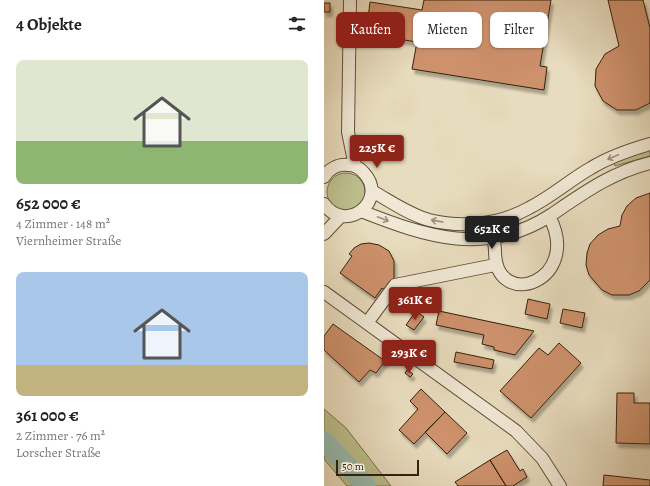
<!DOCTYPE html>
<html lang="de">
<meta charset="utf-8">
<style>
:root{--surface:#fff;--page:#f2f2f2;--text:#222;--muted:#767676;--accent:#8f2418}
body{margin:0;font-family:Alegreya,serif;background:var(--page);color:var(--text);height:100vh;display:flex;flex-direction:column;font-size:15px;white-space:nowrap}
*{box-sizing:border-box;margin:0}
p{font-size:13px;color:var(--muted)}
.icon{flex:none;width:22px;height:22px;fill:none;stroke:currentColor;stroke-width:2;stroke-linecap:round;stroke-linejoin:round}
.map{position:relative;flex:1;overflow:hidden}
.side{display:flex;flex-direction:column;background:var(--surface);width:324px}
.side>*{flex:none}
.banner{position:absolute;left:12px;top:12px;width:254px;height:36px;display:flex;gap:8px}
.scale{position:absolute;left:12px;bottom:10px;width:83px;box-sizing:border-box;padding-left:4px;border:2px solid #34220b;border-top:0;font-size:11px;line-height:14px;white-space:nowrap;color:#34220b;-webkit-text-stroke:3px #f0e8d5;paint-order:stroke}
.price{position:absolute;translate:-50% -34px;padding:0 9px;border-radius:4px;background:var(--accent);color:#fff;font-size:13px;line-height:26px;filter:drop-shadow(0 1px 2px #0008)}
.price::after{content:'';position:absolute;left:50%;top:24px;width:12px;height:9px;margin-left:-6px;background:inherit;clip-path:polygon(0 0,100% 0,50% 100%)}
.price.on{background:#222;color:#fff}
ul{padding:0;list-style:none}
li{display:grid;align-content:center;gap:8px;height:212px;padding:0 16px}
li span{display:grid;place-items:center;height:124px;border-radius:8px;color:#555}
li>.icon{margin-inline-start:auto}
span .icon{width:72px;height:72px;fill:#fffc;stroke-width:1}
li b{font-size:17px}
h2{display:flex;justify-content:space-between;align-items:center;height:48px;padding:0 16px;font-size:17px}
.pill{padding:0 14px;border-radius:8px;background:var(--surface);box-shadow:0 1px 3px #0004;font-size:14px;line-height:36px}
.pill.on{background:var(--accent);color:#fff}
main{display:flex;flex:1;min-height:0}
.map>svg:first-child{display:block}
.green{fill:#bcbf8d;stroke:#78704c}
.lines{fill:none;stroke-linecap:round;stroke-linejoin:round}
.river{stroke:#98bcae;stroke-width:20}
.building{fill:#cd916c;stroke:#34220b;filter:url(#shadow)}
.minor-casing{stroke:#615038;stroke-width:14}
.minor{stroke:#f0e8d5;stroke-width:12}
.oneway{stroke:#9b8f7a}
</style>
<main>
<section class="side">
<h2>4 Objekte<svg class="icon" aria-label="filters" viewBox="0 0 24 24"><path d="M4 7h16M4 17h16"/><circle cx="9" cy="7" r="2"/><circle cx="15" cy="17" r="2"/></svg></h2>
<ul>
<li><span style="background:linear-gradient(#dfe7d0 65%,#8fb573 0)"><svg class="icon" aria-label="home" viewBox="0 0 24 24"><path d="M3 11l9-7 9 7M6 9v11h12V9"/></svg></span><div><b>652 000 €</b><p>4 Zimmer · 148 m²</p><p>Viernheimer Straße</p></div></li>
<li><span style="background:linear-gradient(#a9c7e8 75%,#c2b280 0)"><svg class="icon" aria-label="home" viewBox="0 0 24 24"><path d="M3 11l9-7 9 7M6 9v11h12V9"/></svg></span><div><b>361 000 €</b><p>2 Zimmer · 76 m²</p><p>Lorscher Straße</p></div></li>
</ul>
</section>
<div class="map">
<svg width="326" height="486" viewBox="0 0 326 486">
<defs>
<filter id="shadow"><feDropShadow dx="2.5" dy="4.5" stdDeviation="1" flood-color="#0004"/></filter>
</defs>
<rect width="100%" height="100%" fill="#e8dcbe"/>
<filter id="stains"><feTurbulence type="fractalNoise" baseFrequency=".005" numOctaves="4"/><feColorMatrix values="0 0 0 0 .2 0 0 0 0 .09 0 0 0 0 .02 0 0 0 .5 -.17"/></filter>
<radialGradient id="worn" r=".72"><stop offset=".6" stop-color="#630" stop-opacity="0"/><stop offset="1" stop-color="#630" stop-opacity=".3"/></radialGradient>
<!-- green -->
<path class="green" d="M326,150V156L291,166L290,162Z
M3 192a19 19 0 1 1 38 0a19 19 0 1 1-38 0Z
M0,409L22,428L67,486H23L0,459Z"/>
<g class="lines">
<!-- river -->
<path class="river" d="M0,441L42,486"/>
</g>
<!-- building -->
<path class="building" d="M100,0H227L216,66L223,67L220,90L88,69L93,42L42,34L46,2L98,10Z
M284,0H319L326,28V103L312,110H293L279,101L271,86L272,69L281,54L295,46Z
M0,3H6V12H0Z
M326,193V280L315,291L305,295H288L278,290L265,275L262,265L263,253L266,244L274,235L284,229L296,226L298,215L303,206L312,198Z
M45,243L55,245L65,251L70,261V278L61,290L58,288L51,298L16,273L28,256L25,254L30,248L37,244Z
M204,299L226,304L223,319L201,314Z
M239,309L261,313L258,328L236,323Z
M92,311L100,317L90,330L82,325Z
M115,311L210,331L191,355L170,350V347L158,344L160,335L112,325Z
M9,324L61,361L52,373L46,370L35,382L0,350V336Z
M235,343L257,363L207,418L176,391L215,348L224,355Z
M132,352L170,360L168,369L130,362Z
M83,370L89,374L86,377L81,373Z
M97,389L121,412L90,444L75,430L94,409L86,401Z
M293,393H310V403H326V444L292,443Z
M121,412L143,433L123,454L101,432Z
M183,450L196,471L199,469L203,477L189,486H182L166,460Z
M166,460L182,486H134L131,482Z
M280,475L326,480V486H279Z"/>
<g class="lines">
<!-- minor casing -->
<g class="minor-casing">
<path id="minor" d="M26,0L24,132L31,166
M0,177C5,169 14,164 24,165C30,165 36,168 40,173C65,200 22,235 0,204
M48,191C66,201 84,214 105,220C138,228 175,225 205,208C227,197 246,180 267,168C285,157 305,150 326,144
M37,211C103,237 162,257 227,215C258,194 288,172 326,163
M171,230C168,237 171,244 171,251C171,313 260,281 225,216
M0,234L17,216
M0,292L192,431L218,458L236,486
M43,323L71,285L171,265"/>
</g>
<!-- minor -->
<use href="#minor" class="minor"/>
</g>
<!-- one-way arrows -->
<defs><path id="oneway-shaft" d="M-6 0H5M1.5-3L5.5 0L1.5 3" fill="none" stroke-width="1.6" stroke-linecap="round" stroke-linejoin="round"/></defs>
<g class="oneway">
<use href="#oneway-shaft" transform="translate(289 157) rotate(157)"/>
<use href="#oneway-shaft" transform="translate(59 219) rotate(21)"/>
<use href="#oneway-shaft" transform="translate(113 221) rotate(-170)"/>
</g>
<rect width="100%" height="100%" filter="url(#stains)"/>
<rect width="100%" height="100%" fill="url(#worn)"/>
</svg>
<div class="scale">50 m</div>
<b class="price" style="left:53px;top:169px">225K €</b>
<b class="price on" style="left:168px;top:250px">652K €</b>
<b class="price" style="left:91px;top:321px">361K €</b>
<b class="price" style="left:85px;top:374px">293K €</b>
<div class="banner">
<a class="pill on">Kaufen</a>
<a class="pill">Mieten</a>
<a class="pill">Filter</a>
</div>
</div>
</main>
